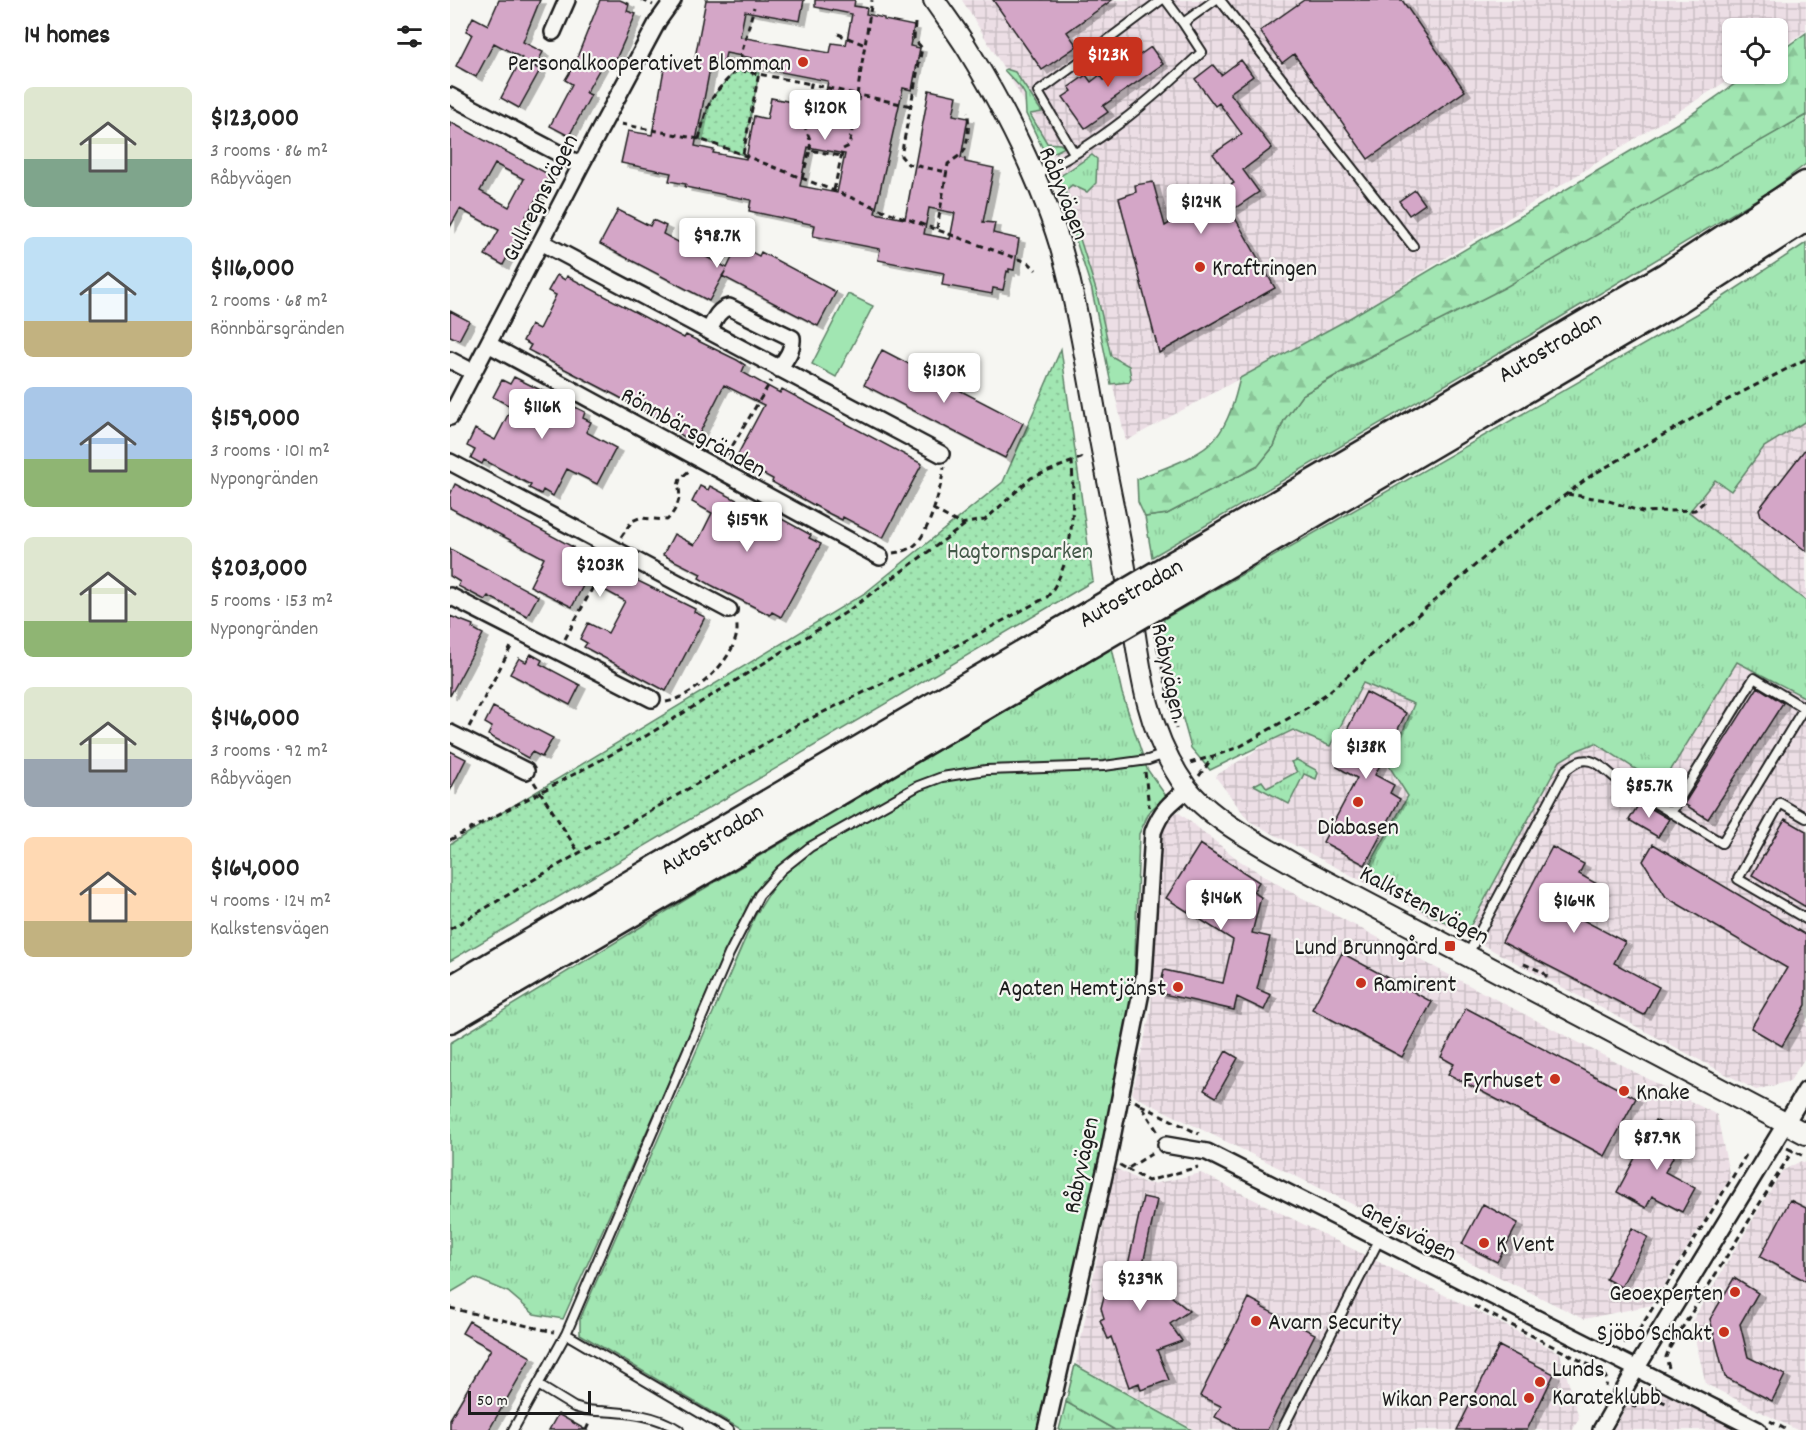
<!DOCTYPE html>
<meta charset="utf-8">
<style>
:root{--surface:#fff;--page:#f2f2f2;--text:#222;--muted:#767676;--accent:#c8321e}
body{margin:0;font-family:Dekko,sans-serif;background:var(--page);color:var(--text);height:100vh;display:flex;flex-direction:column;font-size:22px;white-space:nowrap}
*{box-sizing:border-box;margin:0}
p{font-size:20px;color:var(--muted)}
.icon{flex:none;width:33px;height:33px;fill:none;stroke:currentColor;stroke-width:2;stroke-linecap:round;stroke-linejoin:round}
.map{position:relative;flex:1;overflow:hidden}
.sheet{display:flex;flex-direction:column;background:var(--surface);width:450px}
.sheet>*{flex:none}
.controls{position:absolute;left:1272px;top:18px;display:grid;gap:12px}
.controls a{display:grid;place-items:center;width:66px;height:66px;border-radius:9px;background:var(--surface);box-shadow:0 2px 4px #0004;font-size:30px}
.scale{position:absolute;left:18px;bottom:15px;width:123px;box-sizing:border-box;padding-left:6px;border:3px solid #1c1c1c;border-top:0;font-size:16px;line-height:21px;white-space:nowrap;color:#1c1c1c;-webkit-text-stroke:4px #f6f6f2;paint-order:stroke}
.price{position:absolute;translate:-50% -51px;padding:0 14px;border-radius:6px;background:#fff;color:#222;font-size:20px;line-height:39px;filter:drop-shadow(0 2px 3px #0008)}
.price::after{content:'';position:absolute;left:50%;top:36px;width:18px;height:14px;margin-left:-9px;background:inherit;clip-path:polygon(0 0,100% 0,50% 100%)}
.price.on{background:var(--accent);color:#fff}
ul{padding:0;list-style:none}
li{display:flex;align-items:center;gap:18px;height:150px;padding:0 24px}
li span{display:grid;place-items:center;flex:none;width:168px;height:120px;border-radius:9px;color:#555}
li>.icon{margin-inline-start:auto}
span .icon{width:72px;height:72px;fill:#fffc;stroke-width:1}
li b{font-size:26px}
h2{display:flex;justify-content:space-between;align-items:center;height:72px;padding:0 24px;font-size:26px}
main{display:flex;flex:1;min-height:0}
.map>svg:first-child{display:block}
.industrial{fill:url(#industrial-grid)}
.grass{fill:url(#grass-tufts);stroke:#5e8167;stroke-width:1.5}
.forest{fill:url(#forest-firs);stroke:#5e8167;stroke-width:1.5}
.park{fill:url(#park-dots);stroke:#5e8167;stroke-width:1.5}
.garden{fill:#a1e6b2;stroke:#5e8167;stroke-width:1.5}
.building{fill:#d4a6c7;stroke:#1c1c1c;stroke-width:1.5;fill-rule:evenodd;filter:url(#shadow)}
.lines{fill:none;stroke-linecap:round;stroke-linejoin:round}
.service-casing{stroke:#1c1c1c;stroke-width:12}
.minor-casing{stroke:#1c1c1c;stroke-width:20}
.tertiary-casing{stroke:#1c1c1c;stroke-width:24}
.motorway-casing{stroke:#1c1c1c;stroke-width:33}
.path{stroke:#1c1c1c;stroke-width:3;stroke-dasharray:6 4.5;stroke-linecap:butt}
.service{stroke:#f6f6f2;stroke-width:8}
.minor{stroke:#f6f6f2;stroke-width:15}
.tertiary{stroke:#f6f6f2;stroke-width:20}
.motorway{stroke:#f6f6f2;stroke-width:28}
.motorway-bridge-casing{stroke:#1c1c1c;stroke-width:33;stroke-linecap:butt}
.motorway-bridge{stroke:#f6f6f2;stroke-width:28}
.poi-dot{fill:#c8321e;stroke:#f6f6f2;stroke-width:2}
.labels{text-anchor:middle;stroke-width:4.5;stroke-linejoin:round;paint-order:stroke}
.poi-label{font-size:24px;fill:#1c1c1c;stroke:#f6f6f2;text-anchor:end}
.street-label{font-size:24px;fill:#1c1c1c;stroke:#f6f6f2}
.park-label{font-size:24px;fill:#445949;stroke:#f6f6f2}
</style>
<main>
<section class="sheet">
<h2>14 homes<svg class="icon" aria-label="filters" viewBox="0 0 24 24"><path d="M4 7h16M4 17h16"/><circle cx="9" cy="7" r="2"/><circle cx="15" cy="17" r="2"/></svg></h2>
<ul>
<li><span style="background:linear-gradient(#dfe7d0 60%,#7fa58c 0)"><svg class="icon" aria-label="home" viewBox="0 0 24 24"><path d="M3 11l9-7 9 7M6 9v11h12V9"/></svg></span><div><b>$123,000</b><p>3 rooms · 86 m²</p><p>Råbyvägen</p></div></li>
<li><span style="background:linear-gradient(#bfe0f5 70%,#c2b280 0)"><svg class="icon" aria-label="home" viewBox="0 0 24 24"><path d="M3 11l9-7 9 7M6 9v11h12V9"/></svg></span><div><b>$116,000</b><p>2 rooms · 68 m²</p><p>Rönnbärsgränden</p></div></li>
<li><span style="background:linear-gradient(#a9c7e8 60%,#8fb573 0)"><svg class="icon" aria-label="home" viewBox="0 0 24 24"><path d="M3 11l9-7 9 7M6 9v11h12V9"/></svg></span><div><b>$159,000</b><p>3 rooms · 101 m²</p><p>Nypongränden</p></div></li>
<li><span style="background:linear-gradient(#dfe7d0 70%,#8fb573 0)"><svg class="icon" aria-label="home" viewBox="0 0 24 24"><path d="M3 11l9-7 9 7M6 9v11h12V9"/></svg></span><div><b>$203,000</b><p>5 rooms · 153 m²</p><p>Nypongränden</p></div></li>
<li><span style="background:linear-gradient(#dfe7d0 60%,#9aa5b1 0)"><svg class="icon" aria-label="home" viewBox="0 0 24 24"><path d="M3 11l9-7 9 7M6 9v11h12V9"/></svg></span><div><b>$146,000</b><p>3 rooms · 92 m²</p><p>Råbyvägen</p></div></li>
<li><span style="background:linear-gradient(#ffd9b3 70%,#c2b280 0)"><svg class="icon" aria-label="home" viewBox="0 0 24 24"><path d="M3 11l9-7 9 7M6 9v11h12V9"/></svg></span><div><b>$164,000</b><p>4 rooms · 124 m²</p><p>Kalkstensvägen</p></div></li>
</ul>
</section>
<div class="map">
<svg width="1356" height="1430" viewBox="0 0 1356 1430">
<defs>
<pattern id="industrial-grid" width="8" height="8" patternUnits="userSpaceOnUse" patternTransform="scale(1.5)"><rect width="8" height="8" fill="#ecdee5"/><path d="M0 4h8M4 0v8" fill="none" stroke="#cabec4"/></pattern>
<pattern id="grass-tufts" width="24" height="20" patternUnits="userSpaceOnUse" patternTransform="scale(1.5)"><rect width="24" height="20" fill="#a1e6b2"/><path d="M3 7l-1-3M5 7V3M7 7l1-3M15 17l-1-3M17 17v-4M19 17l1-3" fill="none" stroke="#8ac598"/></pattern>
<pattern id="forest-firs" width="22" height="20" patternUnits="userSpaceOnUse" patternTransform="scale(1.5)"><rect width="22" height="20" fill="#a1e6b2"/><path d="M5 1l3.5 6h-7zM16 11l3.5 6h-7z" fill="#8ac598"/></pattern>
<pattern id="park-dots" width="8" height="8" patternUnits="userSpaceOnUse" patternTransform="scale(1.5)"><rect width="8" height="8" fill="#a1e6b2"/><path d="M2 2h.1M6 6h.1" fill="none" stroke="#8ac598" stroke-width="1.8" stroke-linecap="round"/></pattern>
<filter id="shadow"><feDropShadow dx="6" dy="4" stdDeviation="0" flood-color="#0004"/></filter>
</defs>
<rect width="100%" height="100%" fill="#f6f6f2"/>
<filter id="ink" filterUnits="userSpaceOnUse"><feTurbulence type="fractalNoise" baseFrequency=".0167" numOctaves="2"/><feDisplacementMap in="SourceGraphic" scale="12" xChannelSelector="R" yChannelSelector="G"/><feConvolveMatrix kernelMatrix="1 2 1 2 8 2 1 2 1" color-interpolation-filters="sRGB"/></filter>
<g filter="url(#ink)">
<!-- industrial -->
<path class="industrial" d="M512,0H1356V31L1328,49V28H1282V74H1288L893,322L676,441L615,183L586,121Z
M1356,389V1056L1340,1081L1306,1090L799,821L765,776L894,696L1167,499Z
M728,812L790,861L841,892L1267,1115L1280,1178L1202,1305L1134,1319L682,1095L701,1009L709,849L714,825L722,814Z
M1351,1161L1356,1163V1430H1347L1256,1384L1241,1323L1332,1171Z
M665,1168L695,1183L703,1184L751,1173L1110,1353L1129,1418L1123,1430H745L626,1364Z
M1194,1389H1206L1220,1394L1290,1430H1163L1182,1396Z"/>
<!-- grass -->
<path class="grass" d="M556,69L565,72L592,112L580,114L597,143L610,144L615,147L603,153L594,151L576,114L575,95L571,88L554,70Z
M1356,115V164L1322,190L1106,320L702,557L695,517L717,514L808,466L824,446L834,420L852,395Z
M642,155L647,159L646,183L637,192L622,185L615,191L646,290L661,356L679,366L681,378L679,382L661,384L642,290L606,179Z
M1356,243V421L1314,447L1281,491L1265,480L1239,512L1356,601V698L1287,662L1211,786L1146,743L1128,750L1110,761L1016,934L913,877L958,796L939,766L964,704L913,683L880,746L843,730L760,770L741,748L710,636L714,619L1247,314Z
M662,648L672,693L697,769L716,796L700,811L689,834L684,986L633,1237L588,1430H292L130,1334V1319L305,916L330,876L313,881L289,924L113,1319L84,1314L58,1292L25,1278L0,1293V1043L245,894Z
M847,760L866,770L868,773L866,779L854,774L839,804L804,785L812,781L817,788L847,772L841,762Z
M616,1402L665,1430H609Z"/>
<!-- forest -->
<path class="forest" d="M1356,33V115L1054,288L907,363L852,395L834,420L824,446L808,466L717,514L695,517L688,502L687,479C710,469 749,458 765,439C779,422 785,399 790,378L893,322L1236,118L1299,74H1328V53Z
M625,1365L742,1430H665L616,1402Z"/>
<!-- park -->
<path class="park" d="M287,70L309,73L293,155L249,139C258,102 259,97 287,70Z
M611,349L643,581L0,961V844L415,593L553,482Z"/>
<!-- garden -->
<path class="garden" d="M398,294L423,306L386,377L362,364Z"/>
<!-- building -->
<path class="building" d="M49,0H90L73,42L93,52L85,67L90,70L69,108L51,98L72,58L44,43L26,77L6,66L22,34L16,31L23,17L38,25Z
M150,0H170L179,4L177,11L186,14L163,66L153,63L136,93L141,95L119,136L100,126L122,84L115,80L124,65Z
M256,0H354L350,21L295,11L290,37L380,53L382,43L396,45L402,14L365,7V0H405L404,6L417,8L416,14L434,18V20L464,26L460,46L470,48L462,90L453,88L425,213L455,219L479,90L507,96L503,115L518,118L511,158L515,159V162L544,168L533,222L545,223L543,233L569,239L564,270L559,269V272L557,271L553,290L543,288L542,294L492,285L494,273L428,260L430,249L363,236L365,225L299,211L301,200L235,187L236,184L219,181L221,173L171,163L178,131L202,135L216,58L244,63ZM276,53L302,58L300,66L378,81L373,108L321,98L317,119L304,116L296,159L263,153L264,150L245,146L262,58L274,61ZM358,147L395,154L387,193L350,186ZM479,208L505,213L500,239L474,234Z
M543,0H662L617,32L627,46L592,70Z
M854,0H952L1015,91L918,159L844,54L832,63L810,31Z
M701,47L713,64L653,106L658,112L635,128L613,97L622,91L619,87L636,75L641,82L650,75L654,80Z
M791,60L803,76L780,93L822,148L793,170L809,192L781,211L825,288L709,353L669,198L686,192L685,185L703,182L715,226L784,183L763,154L792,134L769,103L765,106L745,79L763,65L771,75Z
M0,122L100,175L67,232L69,234L53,265L35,255L49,230L10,209L0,227ZM45,164L74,179L59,207L30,191Z
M965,190L975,204L959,215L949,201Z
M168,210L200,226L203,220L216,226L213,234L277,268L288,245L309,256L311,252L386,292L368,326L272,276L276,270L259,301L150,244Z
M107,275L115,280L117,276L234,338L236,335L287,360L295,365L292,372L330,393L332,389L472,464L433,538L393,517L392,520L380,514L322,482L323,479L293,463L295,460L287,456L314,405L274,385L247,438L240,435L238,439L223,430L224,427L165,395L78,350L81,345L73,341L81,325L89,329L106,295L98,291Z
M0,311L19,321L9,340L0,336Z
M432,350L573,423L555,458L414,385Z
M64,377L135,412L133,418L141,422L136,432L166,448L147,484L117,469L103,496L93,490L91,494L79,488L81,485L34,460L32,464L21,458L25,450L17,446L25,429L45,440L62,407L43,397L52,380L60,384Z
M1356,448V551L1311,516L1309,509Z
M5,484L123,547L121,551L133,557L131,561L162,577L164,574L172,578L174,574L245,609L244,612L255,617L216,691L134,647L137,643L130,639L138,623L158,633L175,601L136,580L122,607L80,586L94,558L0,508V495Z
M250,486L258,490L260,486L319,517L321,513L361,535L359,538L371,544L331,617L322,612L320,615L261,585L249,578L251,574L213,555L224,534L244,545L250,537L262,513L242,502Z
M0,549L88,596L77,616L38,596L35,600L8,586L10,582L0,576Z
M0,616L23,625L22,628L33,634L0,696Z
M81,654L92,660L90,664L130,685L120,705L60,674L69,658L76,662Z
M1308,687L1333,703L1258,819L1234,804Z
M916,692L956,713L925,775L944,785L940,793L950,799L915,865L873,842L907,778L887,767L895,752L888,748Z
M43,707L103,738L92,757L82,752L78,758L67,752L68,750L38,735L42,727L35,723Z
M0,751L16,759L0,791Z
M1190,802L1219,819L1208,837L1179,820Z
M1335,819L1356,831V907L1302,875Z
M750,844L809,882L803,892L811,897L802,933L820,937L807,989L821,995L814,1010L787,997L784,1010L709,993L714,970L773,983L783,940L716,898Z
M1203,844L1356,935V1005L1332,1046L1301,1028L1337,968L1216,897L1193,861Z
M1102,847L1134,864L1129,874L1147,884L1129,918L1175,942L1164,963L1209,987L1194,1015L1052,942Z
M892,953L982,1002L952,1057L862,1009Z
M1016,1008L1186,1098L1155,1156L998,1074L1004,1064L991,1057Z
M776,1051L788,1058L766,1097L754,1090Z
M1205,1120L1235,1135L1215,1172L1245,1188L1232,1212L1202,1196L1196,1208L1167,1192Z
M693,1197L707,1200L692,1268L699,1269L698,1277L739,1311L720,1324L732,1341L707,1350L719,1380L691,1390L689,1383L679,1387L661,1337L658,1339L650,1320L654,1318L651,1308L661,1269L669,1270L671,1263L678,1265Z
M1340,1200L1356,1208V1281L1310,1257Z
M1033,1204L1068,1223L1047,1262L1012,1244Z
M1182,1228L1198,1237L1171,1287L1156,1279Z
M1284,1278L1308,1293L1290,1324L1298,1357L1335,1375L1322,1401L1275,1377L1260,1319Z
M799,1298L812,1305L811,1307L865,1334L817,1430H790L765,1417L771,1406L750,1396Z
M19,1321L81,1357L39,1430H0V1419L41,1349L12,1333Z
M1049,1346L1104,1374L1077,1430H1007Z
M108,1414L136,1430H99Z"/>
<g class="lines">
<!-- service casing -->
<g class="service-casing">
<path id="service" d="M716,0L733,23
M770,0L963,246
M655,42L711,0
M624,153L588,92L640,54
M585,175C648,146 702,99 752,52L733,23L765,0
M1356,818L1330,803L1288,879L1356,919
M1018,954L1116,770C1124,764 1131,758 1141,761C1152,764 1159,774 1168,780C1202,802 1237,822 1272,843L1354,708L1304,678L1221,813
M88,1385L124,1407L134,1410C167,1413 200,1411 229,1430
M63,1430L116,1334
M279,1430L116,1334L279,954L309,895L331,870L360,847L468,786L492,777L536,770L654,766L698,760L715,754
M832,1430L929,1240"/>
</g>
<!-- minor casing -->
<g class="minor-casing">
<path id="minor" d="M103,32L117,0
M0,96L131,165
M91,242L491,454
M259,331C264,321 267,310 279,307L342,338C343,351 336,358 329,369
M38,344L430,557
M0,360L23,372
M0,417L131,165L208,21L223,0
M0,462L279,610
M0,596L202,699
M0,733L76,771
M716,1145L757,1152L1308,1430
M596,1430L658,1158L694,977L703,832C711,810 720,803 738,789
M1151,1430L1186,1369L1356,1090"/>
</g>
<!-- tertiary casing -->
<g class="tertiary-casing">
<path id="tertiary" d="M484,0C495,16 507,32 517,48C558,115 596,189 616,266C630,321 639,378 649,434C657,478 667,523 675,568C688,644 689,722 736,787C760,819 813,846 847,866L1356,1134"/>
</g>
<!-- motorway casing -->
<g class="motorway-casing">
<path id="motorway" d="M727,564L1217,277L1356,186
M733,589L1229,298L1356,216
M0,991L639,616
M0,1018L644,641"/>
</g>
<!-- path -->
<path class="path" d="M192,0L203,5
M465,23L464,39L472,48L451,156L458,164L497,172
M388,34L415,45
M639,68L646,75L656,67L650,59
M287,70L304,7
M407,95L422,0
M171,124L249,139L278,149L435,211L579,263L586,270
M249,139C258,102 259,97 287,70L361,84
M360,150C362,135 355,135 355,122C355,110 359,96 361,84L409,95
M293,154L309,73
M352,178L360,150L391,156
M384,190L393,149L399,146L409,95L461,106
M487,229L498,164C503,160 511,155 514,151C518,144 520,118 517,112
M277,455L321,381
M1117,494L1156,500L1192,512L1245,510L1255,501
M483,509L510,524L535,520L581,478L636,456
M171,537L182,521L189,518L217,520C225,512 233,497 228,486L230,479L239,471
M443,553C451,552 460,550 466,544C480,530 491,488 494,467
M705,636L726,729
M115,639L156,563
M216,702C244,698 295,652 286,621
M19,727L62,645
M740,763L770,754L791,746L858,707L880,691L1052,542L1142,475L1254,412L1356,359
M695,772L699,807
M749,776L763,757
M84,782L129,853
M0,840L196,736L395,613L516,524
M0,929L343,727L476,662L597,597C625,564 624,502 622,461
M1074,964L1093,972L1097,977
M685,1101L691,1105L709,1134
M691,1105L749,1134
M1337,1148L1356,1157
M670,1165L677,1169L703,1153
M677,1169L698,1181L748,1167
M1024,1306L1153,1372L1157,1380L1156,1387
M0,1308L104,1332
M1174,1343L1183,1340L1296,1155
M1219,1368L1216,1357L1219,1349L1343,1150
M1182,1406L1185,1407C1194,1393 1207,1399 1220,1405
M1320,1421L1337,1430
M136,1430L140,1421"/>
<!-- service -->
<use href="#service" class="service"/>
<!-- minor -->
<use href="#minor" class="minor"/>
<!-- tertiary -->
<use href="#tertiary" class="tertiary"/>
<!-- motorway -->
<use href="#motorway" class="motorway"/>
<!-- motorway-bridge casing -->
<g class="motorway-bridge-casing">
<path id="motorway-bridge" d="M639,616L727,564
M644,641L733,589"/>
</g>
<!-- motorway-bridge -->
<use href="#motorway-bridge" class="motorway-bridge"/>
</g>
</g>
<!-- markers -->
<g class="poi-dot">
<circle cx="353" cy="62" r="6"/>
<circle cx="750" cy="267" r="6"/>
<circle cx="908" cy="802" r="6"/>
<rect x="994" y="940" width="12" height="12" rx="3"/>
<circle cx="911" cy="983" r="6"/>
<circle cx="728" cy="987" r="6"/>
<circle cx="1105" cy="1079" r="6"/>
<circle cx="1174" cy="1091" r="6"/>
<circle cx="1034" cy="1243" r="6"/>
<circle cx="1285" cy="1292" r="6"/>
<circle cx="806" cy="1321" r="6"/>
<circle cx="1274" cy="1332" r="6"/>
<circle cx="1090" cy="1382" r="6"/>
<circle cx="1079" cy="1398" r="6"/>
</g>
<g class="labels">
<!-- poi labels -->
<g class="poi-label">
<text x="341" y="70">Personalkooperativet Blomman</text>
<text x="762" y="275" text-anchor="start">Kraftringen</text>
<text x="908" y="834" text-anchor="middle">Diabasen</text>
<text x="988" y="954">Lund Brunngård</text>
<text x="923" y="991" text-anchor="start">Ramirent</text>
<text x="716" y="995">Agaten Hemtjänst</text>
<text x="1093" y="1087">Fyrhuset</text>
<text x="1186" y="1099" text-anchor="start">Knake</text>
<text x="1046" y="1251" text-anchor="start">K Vent</text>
<text x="1273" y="1300">Geoexperten</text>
<text x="818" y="1329" text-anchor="start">Avarn Security</text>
<text x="1262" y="1340">Sjöbo Schakt</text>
<text x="1102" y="1376" text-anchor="start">Lunds<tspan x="1102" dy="28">Karateklubb</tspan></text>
<text x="1067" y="1406">Wikan Personal</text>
</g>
<!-- street labels -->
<g class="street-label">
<text transform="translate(615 193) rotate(68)" y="8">Råbyvägen</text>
<text transform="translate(89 197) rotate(-63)" y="8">Gullregnsvägen</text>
<text transform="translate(1099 346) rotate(-31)" y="8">Autostradan</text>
<text transform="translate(244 431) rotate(29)" y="8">Rönnbärsgränden</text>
<text transform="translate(680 592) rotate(-30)" y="8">Autostradan</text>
<text transform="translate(720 671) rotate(78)" y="8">Råbyvägen</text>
<text transform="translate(261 838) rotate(-31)" y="8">Autostradan</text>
<text transform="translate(975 904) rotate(28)" y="8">Kalkstensvägen</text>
<text transform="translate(630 1165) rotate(-78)" y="8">Råbyvägen</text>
<text transform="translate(959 1230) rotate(27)" y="8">Gnejsvägen</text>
</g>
<!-- park labels -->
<g class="park-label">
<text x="570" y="558">Hagtornsparken</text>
</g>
</g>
</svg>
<div class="controls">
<a><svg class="icon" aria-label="locate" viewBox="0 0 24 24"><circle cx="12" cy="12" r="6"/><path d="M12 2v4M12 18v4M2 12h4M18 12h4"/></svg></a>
</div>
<div class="scale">50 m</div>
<b class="price on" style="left:658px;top:88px">$123K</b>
<b class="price" style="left:375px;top:141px">$120K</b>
<b class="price" style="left:751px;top:235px">$124K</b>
<b class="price" style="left:267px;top:269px">$98.7K</b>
<b class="price" style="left:494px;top:404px">$130K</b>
<b class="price" style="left:92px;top:440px">$116K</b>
<b class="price" style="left:297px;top:553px">$159K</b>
<b class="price" style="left:150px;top:598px">$203K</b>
<b class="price" style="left:916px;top:780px">$138K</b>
<b class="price" style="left:1199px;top:819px">$85.7K</b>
<b class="price" style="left:771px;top:931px">$146K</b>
<b class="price" style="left:1124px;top:934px">$164K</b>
<b class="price" style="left:1207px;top:1171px">$87.9K</b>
<b class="price" style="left:690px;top:1312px">$239K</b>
</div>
</main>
